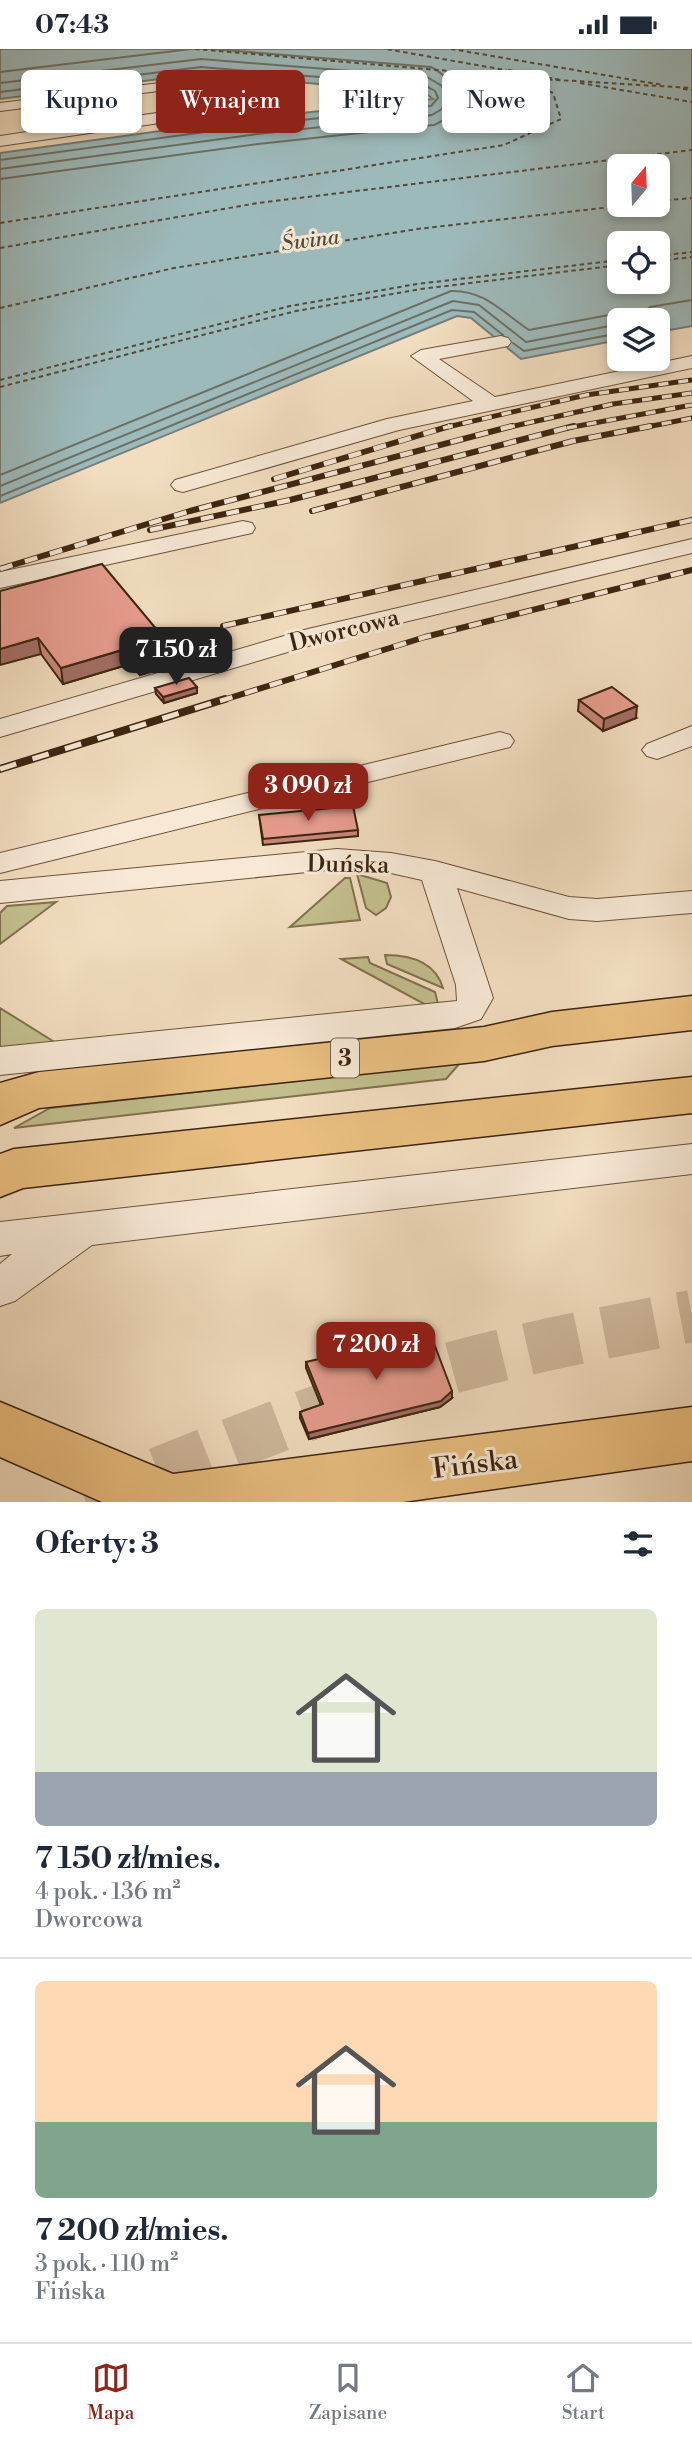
<!DOCTYPE html>
<html lang="pl">
<meta charset="utf-8">
<style>
:root{--surface:#fff;--page:#f6f6f7;--text:#1f2937;--muted:#747a83;--line:#e0e1e3;--accent:#8f2418}
body{margin:0;font-family:"Libre Bodoni",serif;background:var(--page);color:var(--text);height:100vh;display:flex;flex-direction:column;font-size:26px;white-space:nowrap}
*{box-sizing:border-box;margin:0}
p{font-size:23px;color:var(--muted)}
.icon{flex:none;width:38px;height:38px;fill:none;stroke:currentColor;stroke-width:2;stroke-linecap:round;stroke-linejoin:round}
.map{position:relative;height:1453px;overflow:hidden}
.sheet{display:flex;flex-direction:column;background:var(--surface);flex:1}
.sheet>*{flex:none}
.hud{position:absolute;left:21px;top:21px;width:651px;height:63px;display:flex;gap:14px}
.needle{width:46px;rotate:19deg}
.tools{position:absolute;left:607px;top:105px;display:grid;gap:14px}
.tools a{display:grid;place-items:center;width:63px;height:63px;border-radius:10px;background:var(--surface);box-shadow:0 4px 10px #0003;font-size:35px}
.price{position:absolute;translate:-50% -60px;padding:0 16px;border-radius:14px;background:var(--accent);color:#fff;font-size:23px;line-height:46px;filter:drop-shadow(0 2px 4px #0008)}
.price::after{content:'';position:absolute;left:50%;top:42px;width:21px;height:16px;margin-left:-10px;background:inherit;clip-path:polygon(0 0,100% 0,50% 100%)}
.price.current{background:#222;color:#fff}
ul{padding:0;list-style:none}
li{display:grid;align-content:center;gap:14px;height:371px;padding:0 35px}
li+li{border-top:2px solid var(--line)}
li span{display:grid;place-items:center;height:217px;border-radius:10px;color:#555}
li>.icon{margin-inline-start:auto}
span .icon{width:126px;height:126px;fill:#fffc;stroke-width:1}
li b{font-size:30px}
h2{display:flex;justify-content:space-between;align-items:center;height:84px;padding:0 35px;font-size:30px}
.chip{padding:0 24px;border-radius:10px;background:var(--surface);box-shadow:0 4px 10px #0003;font-size:24px;line-height:63px}
.chip.current{background:var(--accent);color:#fff}
.status{display:flex;justify-content:space-between;align-items:center;height:49px;padding:0 35px;background:var(--surface);direction:ltr}
.status svg{height:19px;fill:currentColor}
.dock{display:flex;justify-content:space-around;align-items:center;height:98px;border-top:2px solid var(--line);background:var(--surface);font-size:19px;color:var(--muted)}
.dock a{display:grid;justify-items:center;gap:4px}
.dock .current{color:var(--accent)}
.map>svg:first-child{display:block}
.green{fill:#c3be8d;stroke:#80724e;stroke-width:2}
.water{fill:#9dbabb;stroke:#767e76;stroke-width:2;fill-rule:evenodd}
.lines{fill:none;stroke-linecap:round;stroke-linejoin:round}
.shore{stroke:#6c7065;stroke-width:2}
.ferry{stroke:#544a3a;stroke-width:2;stroke-dasharray:4.5 3.5;stroke-linecap:butt}
.major-tunnel{stroke:#ceb89d;stroke-width:52;stroke-dasharray:52 26;stroke-linecap:butt}
.minor-casing{stroke:#6a533b;stroke-width:2}
.highway-casing{stroke:#3c250f;stroke-width:3}
.minor{fill:#f7e9d6;fill-rule:evenodd}
.highway{fill:#e9be80;fill-rule:evenodd}
.rail-far2-casing{stroke:#3c250f;stroke-width:5}
.rail-far1-casing{stroke:#3c250f;stroke-width:6}
.rail-casing{stroke:#3c250f;stroke-width:8}
.rail-far2{stroke:#f7e9d6;stroke-width:3.5;stroke-dasharray:10;stroke-linecap:butt}
.rail-far1{stroke:#f7e9d6;stroke-width:4.5;stroke-dasharray:13;stroke-linecap:butt}
.rail{stroke:#f7e9d6;stroke-width:5;stroke-dasharray:17;stroke-linecap:butt}
.wall{fill:#c7867b;stroke:#3c250f;stroke-width:2}
.shaded-wall{fill:#a26d64;stroke:#3c250f;stroke-width:2}
.building{fill:#e79c8f;stroke:#3c250f;stroke-width:2}
.labels{text-anchor:middle;stroke-width:6;stroke-linejoin:round;paint-order:stroke}
.far-water-label{font-size:21px;font-style:italic;fill:#544a3a;stroke:#f7e9d6}
.shield{fill:#f7e9d6;stroke:#74604b;stroke-width:2}
.shield-label{font-size:23px;font-weight:bold;fill:#3c250f}
.street-label{font-size:24px;fill:#3c250f;stroke:#f7e9d6}
.near-street-label{font-size:28px;fill:#3c250f;stroke:#f7e9d6}
</style>
<div class="status"><b>07:43</b><svg viewBox="0 0 49 12"><path d="M0 12V9h3v3zM5 12V6h3v6zM10 12V3h3v9zM15 12V0h3v12zM26 1h20v11H26zM47 4h2v5h-2z"/></svg></div>
<div class="map">
<svg width="692" height="1453" viewBox="0 0 692 1453">
<rect width="100%" height="100%" fill="#f2ddc0"/>
<filter id="stains"><feTurbulence type="fractalNoise" baseFrequency=".00286" numOctaves="4"/><feColorMatrix values="0 0 0 0 .2 0 0 0 0 .09 0 0 0 0 .02 0 0 0 .5 -.17"/></filter>
<radialGradient id="worn" r=".72"><stop offset=".6" stop-color="#630" stop-opacity="0"/><stop offset="1" stop-color="#630" stop-opacity=".3"/></radialGradient>
<!-- green -->
<path class="green" d="M357,825L387,834L391,848L386,859L376,866L366,859Z
M345,829H350L360,871L290,878Z
M56,853L0,895V864L7,857Z
M385,906C410,906 435,912 443,939L387,915Z
M368,908L370,914L435,943L438,955L426,956L341,910Z
M0,959L56,994L0,999Z
M460,1014L446,1030L14,1079L50,1059Z"/>
<!-- water -->
<path class="water" d="M0,0H692V277L658,283V271H620L619,291L521,310L471,269L457,267L0,454V104L255,69L433,50L425,44L200,25L0,50ZM620,117H658V156H620ZM620,194H658V233H620Z"/>
<g class="lines">
<!-- shore -->
<path class="shore" d="M0,23L191,0
M0,34L201,10L427,28L442,37L447,49L442,60L432,66L257,85L0,120
M0,43L201,18L426,37L435,42L438,49L431,57L256,76L0,111
M0,130L258,95L434,76C468,61 459,33 431,18L212,0
M513,294L524,302L620,284
M0,426L451,242C485,241 503,264 529,281L614,265L635,270L650,258L692,251
M0,437L453,252L479,256L526,293L620,275
M0,447L452,261L474,263L503,286"/>
<!-- ferry -->
<path class="ferry" d="M195,0L519,28
M451,0L663,36
M508,21L561,31
M524,29L692,39
M580,34L692,53
M683,40L692,41
M658,152L692,149
M0,174L504,96L561,70L553,44L505,21L386,0
M0,199L258,154L692,101
M658,207L692,203
M658,212L692,208
M0,259L174,219L417,180L629,156
M0,331L290,257L417,235L620,211
M0,338L296,262L421,240L620,216"/>
<!-- major-tunnel -->
<path class="major-tunnel" d="M86,1453C198,1409 308,1362 423,1327C511,1301 602,1284 692,1267"/>
<!-- minor casing -->
<g class="minor-casing">
<path id="minor" d="M200,29L242,54L222,65L0,97V87L225,54L198,37L0,62V54Z
M501,287L508,289L511,293L508,297L439,310L495,348L692,307V319L399,381L183,443L175,441L171,436L175,431L387,370L473,352L411,307L421,301Z
M243,472L252,474L255,479L252,484L0,539V523Z
M692,490V504L325,592L0,688V670L308,580Z
M692,677V697L657,710L647,707L642,701L647,695Z
M500,683L510,686L514,692L510,698L0,824V804Z
M337,800L391,804L435,812L569,848L597,850L692,842V864L597,872L569,870L457,839L493,949L481,970L455,979L0,1026V998L457,952L456,936L422,831L391,824L337,820L0,854V832Z
M692,1095V1125L92,1196L15,1252L0,1257V1215L12,1205L0,1207V1173Z"/>
</g>
<!-- highway casing -->
<g class="highway-casing">
<path id="highway" d="M692,947V981L552,997L484,1012L39,1059L0,1076V1034L39,1023L484,978L552,963Z
M692,1028V1064L23,1139L0,1148V1105L14,1100Z
M0,1353L173,1425L692,1358V1412L403,1453H102L0,1408Z"/>
</g>
<!-- minor -->
<use href="#minor" class="minor"/>
<!-- highway -->
<use href="#highway" class="highway"/>
<!-- rail-far2 casing -->
<g class="rail-far2-casing">
<path id="rail-far2" d="M443,379L586,346L692,331
M505,379L613,355L692,344
M567,379L692,356
M642,379L692,369"/>
</g>
<!-- rail-far1 casing -->
<g class="rail-far1-casing">
<path id="rail-far1" d="M274,430L450,377
M312,462L573,392L651,377
M150,481L290,451L574,377
M0,520L190,462L512,377
M223,577L692,471
M220,652L425,588L692,521"/>
</g>
<!-- rail casing -->
<g class="rail-casing">
<path id="rail" d="M0,720L225,650"/>
</g>
<!-- rail-far2 -->
<use href="#rail-far2" class="rail-far2"/>
<!-- rail-far1 -->
<use href="#rail-far1" class="rail-far1"/>
<!-- rail -->
<use href="#rail" class="rail"/>
</g>
<!-- wall -->
<path class="wall" d="M0,542L173,600L174,616L140,626L130,615L63,635L41,605Z
M155,639L197,644L164,654L156,645Z
M579,651L636,669L603,682L578,662Z
M259,766L358,781V787L263,796Z
M306,1313L452,1349L440,1358L309,1390L300,1369V1363L321,1356L306,1319Z"/>
<!-- shaded-wall -->
<path class="shaded-wall" d="M38,589L41,605L0,616V600Z
M129,599L130,615L63,635L61,619Z
M173,600L174,616L140,626L139,610Z
M197,638V644L164,654L163,648Z
M637,657L636,669L603,682L604,670Z
M452,1342V1349L440,1358L309,1390L308,1384Z"/>
<!-- building -->
<path class="building" d="M102,515L173,600L139,610L129,599L61,619L38,589L0,600V542Z
M189,629L197,638L163,648L155,639Z
M612,638L637,657L604,670L579,651Z
M353,757L358,781L263,790L259,766Z
M430,1284L452,1342L441,1352L308,1384L300,1363L323,1355L306,1313Z"/>
<g class="labels">
<!-- far-water labels -->
<g class="far-water-label">
<text transform="translate(310 191) rotate(-7)" y="7">Świna</text>
</g>
<!-- shield labels -->
<rect class="shield" x="331" y="989.5" width="28" height="39" rx="5"/>
<g class="shield-label">
<text x="345" y="1017">3</text>
</g>
<!-- street labels -->
<g class="street-label">
<text transform="translate(344 581) rotate(-14)" y="8">Dworcowa</text>
<text transform="translate(348 815) rotate(1)" y="8">Duńska</text>
</g>
<!-- near-street labels -->
<g class="near-street-label">
<text transform="translate(475 1414) rotate(-7)" y="10">Fińska</text>
</g>
</g>
<rect width="100%" height="100%" filter="url(#stains)"/>
<rect width="100%" height="100%" fill="url(#worn)"/>
</svg>
<div class="tools">
<a><svg class="needle" viewBox="-14 -14 28 28"><path d="M0-13l5 13h-10z" fill="#e53935"/><path d="M0 13l5-13h-10z" fill="#747a83"/></svg></a>
<a><svg class="icon" aria-label="locate" viewBox="0 0 24 24"><circle cx="12" cy="12" r="6"/><path d="M12 2v4M12 18v4M2 12h4M18 12h4"/></svg></a>
<a><svg class="icon" aria-label="layers" viewBox="0 0 24 24"><path d="M12 4l9 5-9 5-9-5zM3 14l9 5 9-5"/></svg></a>
</div>
<b class="price current" style="left:176px;top:638px">7 150 zł</b>
<b class="price" style="left:308px;top:774px">3 090 zł</b>
<b class="price" style="left:376px;top:1333px">7 200 zł</b>
<div class="hud">
<a class="chip">Kupno</a>
<a class="chip current">Wynajem</a>
<a class="chip">Filtry</a>
<a class="chip">Nowe</a>
</div>
</div>
<section class="sheet">
<h2>Oferty: 3<svg class="icon" aria-label="filters" viewBox="0 0 24 24"><path d="M4 7h16M4 17h16"/><circle cx="9" cy="7" r="2"/><circle cx="15" cy="17" r="2"/></svg></h2>
<ul>
<li><span style="background:linear-gradient(#dfe7d0 75%,#9aa5b1 0)"><svg class="icon" aria-label="home" viewBox="0 0 24 24"><path d="M3 11l9-7 9 7M6 9v11h12V9"/></svg></span><div><b>7 150 zł/mies.</b><p>4 pok. · 136 m²</p><p>Dworcowa</p></div></li>
<li><span style="background:linear-gradient(#ffd9b3 65%,#7fa58c 0)"><svg class="icon" aria-label="home" viewBox="0 0 24 24"><path d="M3 11l9-7 9 7M6 9v11h12V9"/></svg></span><div><b>7 200 zł/mies.</b><p>3 pok. · 110 m²</p><p>Fińska</p></div></li>
</ul>
</section>
<nav class="dock">
<a class="current"><svg class="icon" aria-label="map" viewBox="0 0 24 24"><path d="M3 6l6-2 6 2 6-2v14l-6 2-6-2-6 2zM9 4v14M15 6v14"/></svg>Mapa</a>
<a><svg class="icon" aria-label="saved" viewBox="0 0 24 24"><path d="M7 4h10v16l-5-4-5 4z"/></svg>Zapisane</a>
<a><svg class="icon" aria-label="home" viewBox="0 0 24 24"><path d="M3 11l9-7 9 7M6 9v11h12V9"/></svg>Start</a>
</nav>
